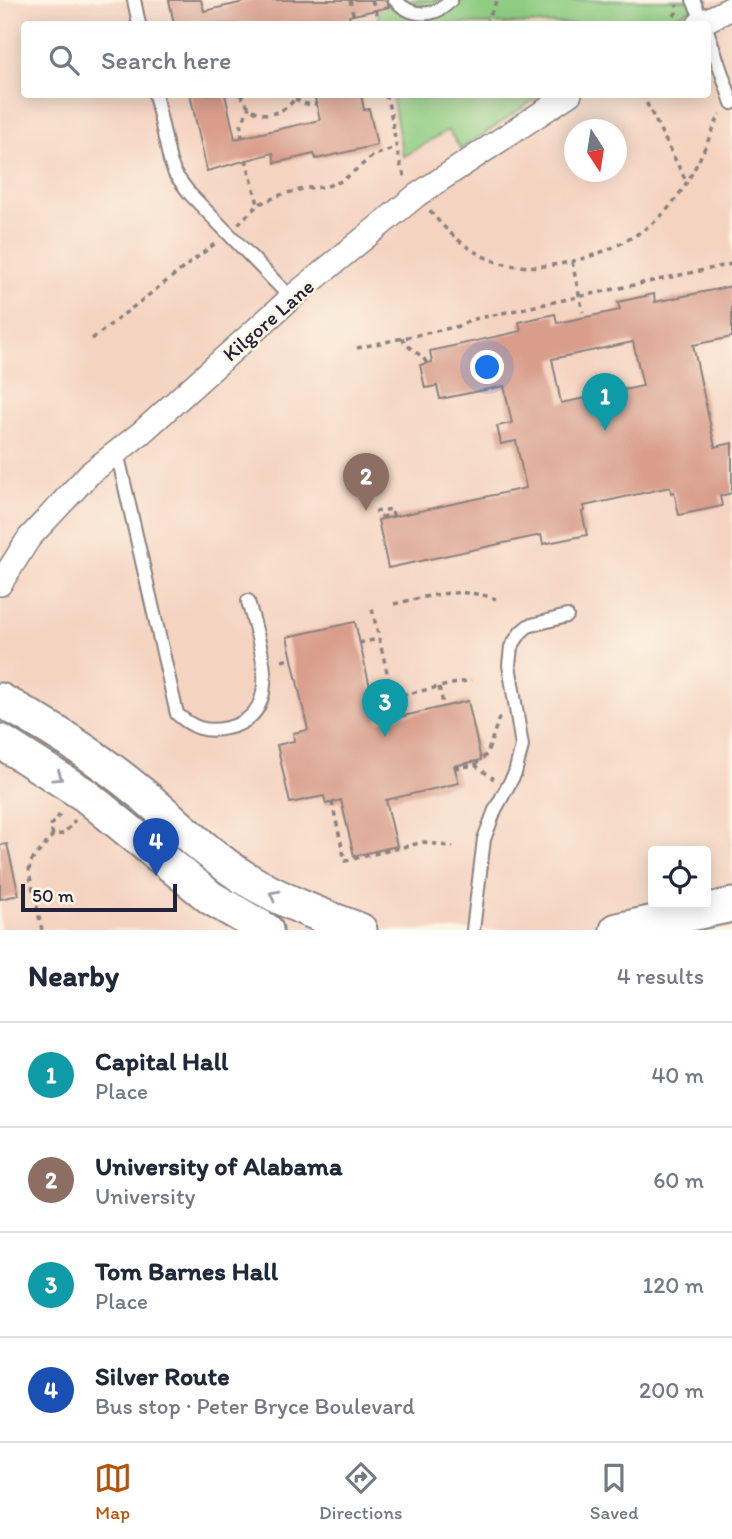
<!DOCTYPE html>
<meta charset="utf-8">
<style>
body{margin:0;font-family:Itim,sans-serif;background:#f2f2f3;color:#1f2937}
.controls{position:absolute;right:21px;bottom:21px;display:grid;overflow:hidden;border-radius:7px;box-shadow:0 4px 18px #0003}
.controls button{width:63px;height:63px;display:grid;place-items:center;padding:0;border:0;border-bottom:2px solid #e0e1e3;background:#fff;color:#1f2937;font:35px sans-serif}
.compass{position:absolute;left:564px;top:119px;width:63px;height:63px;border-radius:50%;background:#fff;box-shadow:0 4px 18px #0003;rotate:168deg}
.scale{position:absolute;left:21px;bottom:18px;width:156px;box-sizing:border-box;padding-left:7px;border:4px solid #22223b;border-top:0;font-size:19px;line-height:24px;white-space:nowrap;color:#22223b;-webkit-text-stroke:5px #fcf5e5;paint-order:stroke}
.you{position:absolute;left:488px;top:368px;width:24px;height:24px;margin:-18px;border:5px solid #fff;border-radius:50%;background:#1a73e8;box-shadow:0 0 0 10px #1a73e833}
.badge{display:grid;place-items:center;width:46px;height:46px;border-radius:50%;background:#b45309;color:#fff;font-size:23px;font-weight:700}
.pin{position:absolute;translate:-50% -58px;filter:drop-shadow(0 2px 4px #0008)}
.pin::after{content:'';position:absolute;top:37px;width:24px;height:21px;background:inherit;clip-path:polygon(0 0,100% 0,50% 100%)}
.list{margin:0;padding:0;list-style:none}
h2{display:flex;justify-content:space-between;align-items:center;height:91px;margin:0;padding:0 28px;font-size:30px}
h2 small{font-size:23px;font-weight:400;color:#747a83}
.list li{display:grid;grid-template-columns:46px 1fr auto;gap:21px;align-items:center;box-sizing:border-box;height:105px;padding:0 28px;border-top:2px solid #e0e1e3}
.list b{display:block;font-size:26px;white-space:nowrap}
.list p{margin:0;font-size:23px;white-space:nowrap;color:#747a83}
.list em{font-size:23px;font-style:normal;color:#747a83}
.icon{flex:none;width:38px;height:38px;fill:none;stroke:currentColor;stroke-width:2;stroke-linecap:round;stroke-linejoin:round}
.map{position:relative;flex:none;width:732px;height:930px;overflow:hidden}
.search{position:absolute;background:#fff;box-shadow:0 4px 18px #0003;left:21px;right:21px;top:21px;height:77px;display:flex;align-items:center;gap:18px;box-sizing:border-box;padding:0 24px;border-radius:7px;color:#747a83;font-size:26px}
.sheet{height:511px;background:#fff}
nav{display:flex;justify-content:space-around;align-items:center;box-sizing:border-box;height:98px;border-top:2px solid #e0e1e3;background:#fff;font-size:19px;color:#747a83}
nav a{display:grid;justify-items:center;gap:4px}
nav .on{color:#b45309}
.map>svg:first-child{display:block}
</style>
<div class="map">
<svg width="732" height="930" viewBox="0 0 732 930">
<rect width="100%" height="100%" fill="#fcf5e5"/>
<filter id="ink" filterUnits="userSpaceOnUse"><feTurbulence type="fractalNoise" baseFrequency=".0143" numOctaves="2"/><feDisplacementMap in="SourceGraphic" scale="14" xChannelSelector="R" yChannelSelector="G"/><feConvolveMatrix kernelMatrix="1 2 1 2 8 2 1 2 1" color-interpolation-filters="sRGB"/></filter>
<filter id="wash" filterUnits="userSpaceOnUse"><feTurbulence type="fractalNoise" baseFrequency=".00686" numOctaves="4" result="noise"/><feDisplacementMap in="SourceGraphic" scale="28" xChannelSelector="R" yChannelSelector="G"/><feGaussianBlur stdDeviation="1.57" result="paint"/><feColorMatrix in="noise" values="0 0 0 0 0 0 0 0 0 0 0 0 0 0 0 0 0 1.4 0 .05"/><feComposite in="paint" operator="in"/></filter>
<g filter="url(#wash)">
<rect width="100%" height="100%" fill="#f3e1c3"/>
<path fill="#f5d3c1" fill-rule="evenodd" d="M0 0H732V930H0ZM24 24H708V94H24ZM574 130H616V172H574ZM653 851H706V904H653Z"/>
<g fill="#8fcd83" stroke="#58785f" stroke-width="2">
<polygon points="375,0 709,0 662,24 380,24"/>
<polygon points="392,95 392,94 541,95 461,149 448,130 403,157"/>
</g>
<g id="blocks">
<g fill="#d99d8b" fill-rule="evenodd">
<polygon points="169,0 201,0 204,11 253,0 386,0 389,7 349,16 351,24 174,24"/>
<polygon points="190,94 225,94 235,139 320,120 314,94 361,94 364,110 369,109 377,145 316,159 314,154 275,163 273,153 207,171"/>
<path d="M732 286V337L693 345 715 447 732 443V493L720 496 722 506 679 515 674 492 671 493 670 487 584 506 585 511 582 512 587 535 543 544 541 535 388 568 378 520 526 488 516 441 501 444 497 426 512 423 504 386 440 399 437 386 425 388 420 365 432 362 430 351 521 331 519 322 555 314 557 323 620 310 618 302 654 294 655 302ZM633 342 643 386 561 403 552 359Z"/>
<polygon points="355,622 378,722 468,701 481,760 454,766 459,783 386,800 397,846 354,856 341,800 326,804 324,796 290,803 277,745 294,741 293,733 308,730 287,637"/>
<polygon points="7,844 19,895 0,899 0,845"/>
</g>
</g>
</g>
<g filter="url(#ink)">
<use href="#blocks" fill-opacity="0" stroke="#8a827f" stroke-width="2"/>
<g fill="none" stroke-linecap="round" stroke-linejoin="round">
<g stroke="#8a827f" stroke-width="16">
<g id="lane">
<polyline points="134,0 139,24"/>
<path d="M395 0C412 18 435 18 451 0"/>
<polyline points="693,0 704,24"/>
<polyline points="708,33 732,103"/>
<polyline points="155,94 170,161 175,174 190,194 291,298"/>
<path d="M117 452 177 714C193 728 206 733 227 728 288 714 258 641 248 601"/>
<polyline points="473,930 484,839 495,810 515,773 522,746 509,665 511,647 521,632 528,626 567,616"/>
</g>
</g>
<g stroke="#8a827f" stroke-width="26">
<g id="street">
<polyline points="699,24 732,8"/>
<polyline points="0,584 29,538 89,474 141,433 291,298 417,195 570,94"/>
</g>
</g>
<g stroke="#8a827f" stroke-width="37">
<g id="secondary">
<path d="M0 700C50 727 99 758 143 795 176 822 207 854 243 877 280 900 319 915 360 930"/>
<polyline points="0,741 85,795 211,898 266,930"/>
<polyline points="617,930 732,905"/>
</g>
</g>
<g stroke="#8a827f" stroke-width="3.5" stroke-dasharray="5 5" stroke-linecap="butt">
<polyline points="350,0 354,18 359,24"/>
<polyline points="372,0 377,14 377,24"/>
<polyline points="486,24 497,0"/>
<polyline points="668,24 676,13 677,5"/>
<path d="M241 94C252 123 285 118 298 94"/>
<path d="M385 94C396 122 393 150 405 177"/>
<polyline points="642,94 686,181"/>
<polyline points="295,99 306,104 316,104"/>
<polyline points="242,138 241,126 249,107"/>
<polyline points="246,159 258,204"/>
<path d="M430 211C448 233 470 253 497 262 550 278 628 250 665 212 690 185 705 147 720 114"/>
<polyline points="238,224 259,204 283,194 307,188 324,187 342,181 374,155 396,148"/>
<polyline points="572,262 583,312"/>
<path d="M402 338C408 351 422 352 427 364"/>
<polyline points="92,339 217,242"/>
<polyline points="357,348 459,326 470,320 732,264"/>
<polyline points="375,512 392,509 393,515 382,517 383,519"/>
<path d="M394 604C429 596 461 586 496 599"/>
<polyline points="372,609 393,697 471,680"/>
<polyline points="359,643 379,639"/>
<polyline points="282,661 292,658"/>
<polyline points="439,687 444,707"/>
<polyline points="475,765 487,754 500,715"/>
<polyline points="455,768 475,765 494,779"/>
<polyline points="332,802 345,861 424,842 453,847"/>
<polyline points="53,835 50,826 63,811"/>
<polyline points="42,930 29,872 30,863 53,835 64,834 75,820"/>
</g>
<use href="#lane" stroke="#fff" stroke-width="12"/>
<use href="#street" stroke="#fff" stroke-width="23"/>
<use href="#secondary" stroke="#fff" stroke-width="33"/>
</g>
<defs><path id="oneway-chevron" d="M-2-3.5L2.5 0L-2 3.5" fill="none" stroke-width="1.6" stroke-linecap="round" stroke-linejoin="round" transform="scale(1.75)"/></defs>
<g stroke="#9c9ca7">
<use href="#oneway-chevron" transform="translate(58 777) rotate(34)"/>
<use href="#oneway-chevron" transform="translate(274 895) rotate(-152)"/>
</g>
</g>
<g text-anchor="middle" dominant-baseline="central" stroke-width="5" stroke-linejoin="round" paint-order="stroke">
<g font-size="21" fill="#22223b" stroke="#fcf5e5">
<text transform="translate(268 320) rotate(-41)">Kilgore Lane</text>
</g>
</g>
</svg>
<div class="controls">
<button><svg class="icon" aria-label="locate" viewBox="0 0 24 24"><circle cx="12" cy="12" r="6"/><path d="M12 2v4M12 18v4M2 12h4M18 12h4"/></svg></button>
</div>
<svg class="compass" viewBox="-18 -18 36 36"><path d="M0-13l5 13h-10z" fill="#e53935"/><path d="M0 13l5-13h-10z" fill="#747a83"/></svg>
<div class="scale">50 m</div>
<div class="you"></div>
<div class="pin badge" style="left:605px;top:431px;background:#0f9aa8">1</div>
<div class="pin badge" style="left:366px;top:511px;background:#8d6e63">2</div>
<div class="pin badge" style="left:385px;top:737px;background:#0f9aa8">3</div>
<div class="pin badge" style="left:156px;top:876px;background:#1a4fb4">4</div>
<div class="search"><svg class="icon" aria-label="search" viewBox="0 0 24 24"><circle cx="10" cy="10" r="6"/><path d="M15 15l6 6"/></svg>Search here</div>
</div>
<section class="sheet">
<h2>Nearby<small>4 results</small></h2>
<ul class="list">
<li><span class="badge" style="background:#0f9aa8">1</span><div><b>Capital Hall</b><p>Place</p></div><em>40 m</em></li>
<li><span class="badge" style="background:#8d6e63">2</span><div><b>University of Alabama</b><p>University</p></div><em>60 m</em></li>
<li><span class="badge" style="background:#0f9aa8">3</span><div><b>Tom Barnes Hall</b><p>Place</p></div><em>120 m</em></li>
<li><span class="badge" style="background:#1a4fb4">4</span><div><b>Silver Route</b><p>Bus stop · Peter Bryce Boulevard</p></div><em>200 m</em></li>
</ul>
</section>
<nav>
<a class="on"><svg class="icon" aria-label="map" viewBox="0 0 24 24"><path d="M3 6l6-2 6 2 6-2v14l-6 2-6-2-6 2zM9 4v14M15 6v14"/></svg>Map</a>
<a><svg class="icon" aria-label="directions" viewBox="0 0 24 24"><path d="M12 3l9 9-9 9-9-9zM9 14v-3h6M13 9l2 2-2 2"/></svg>Directions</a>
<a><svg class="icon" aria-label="saved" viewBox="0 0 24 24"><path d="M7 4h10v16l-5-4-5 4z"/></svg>Saved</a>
</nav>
